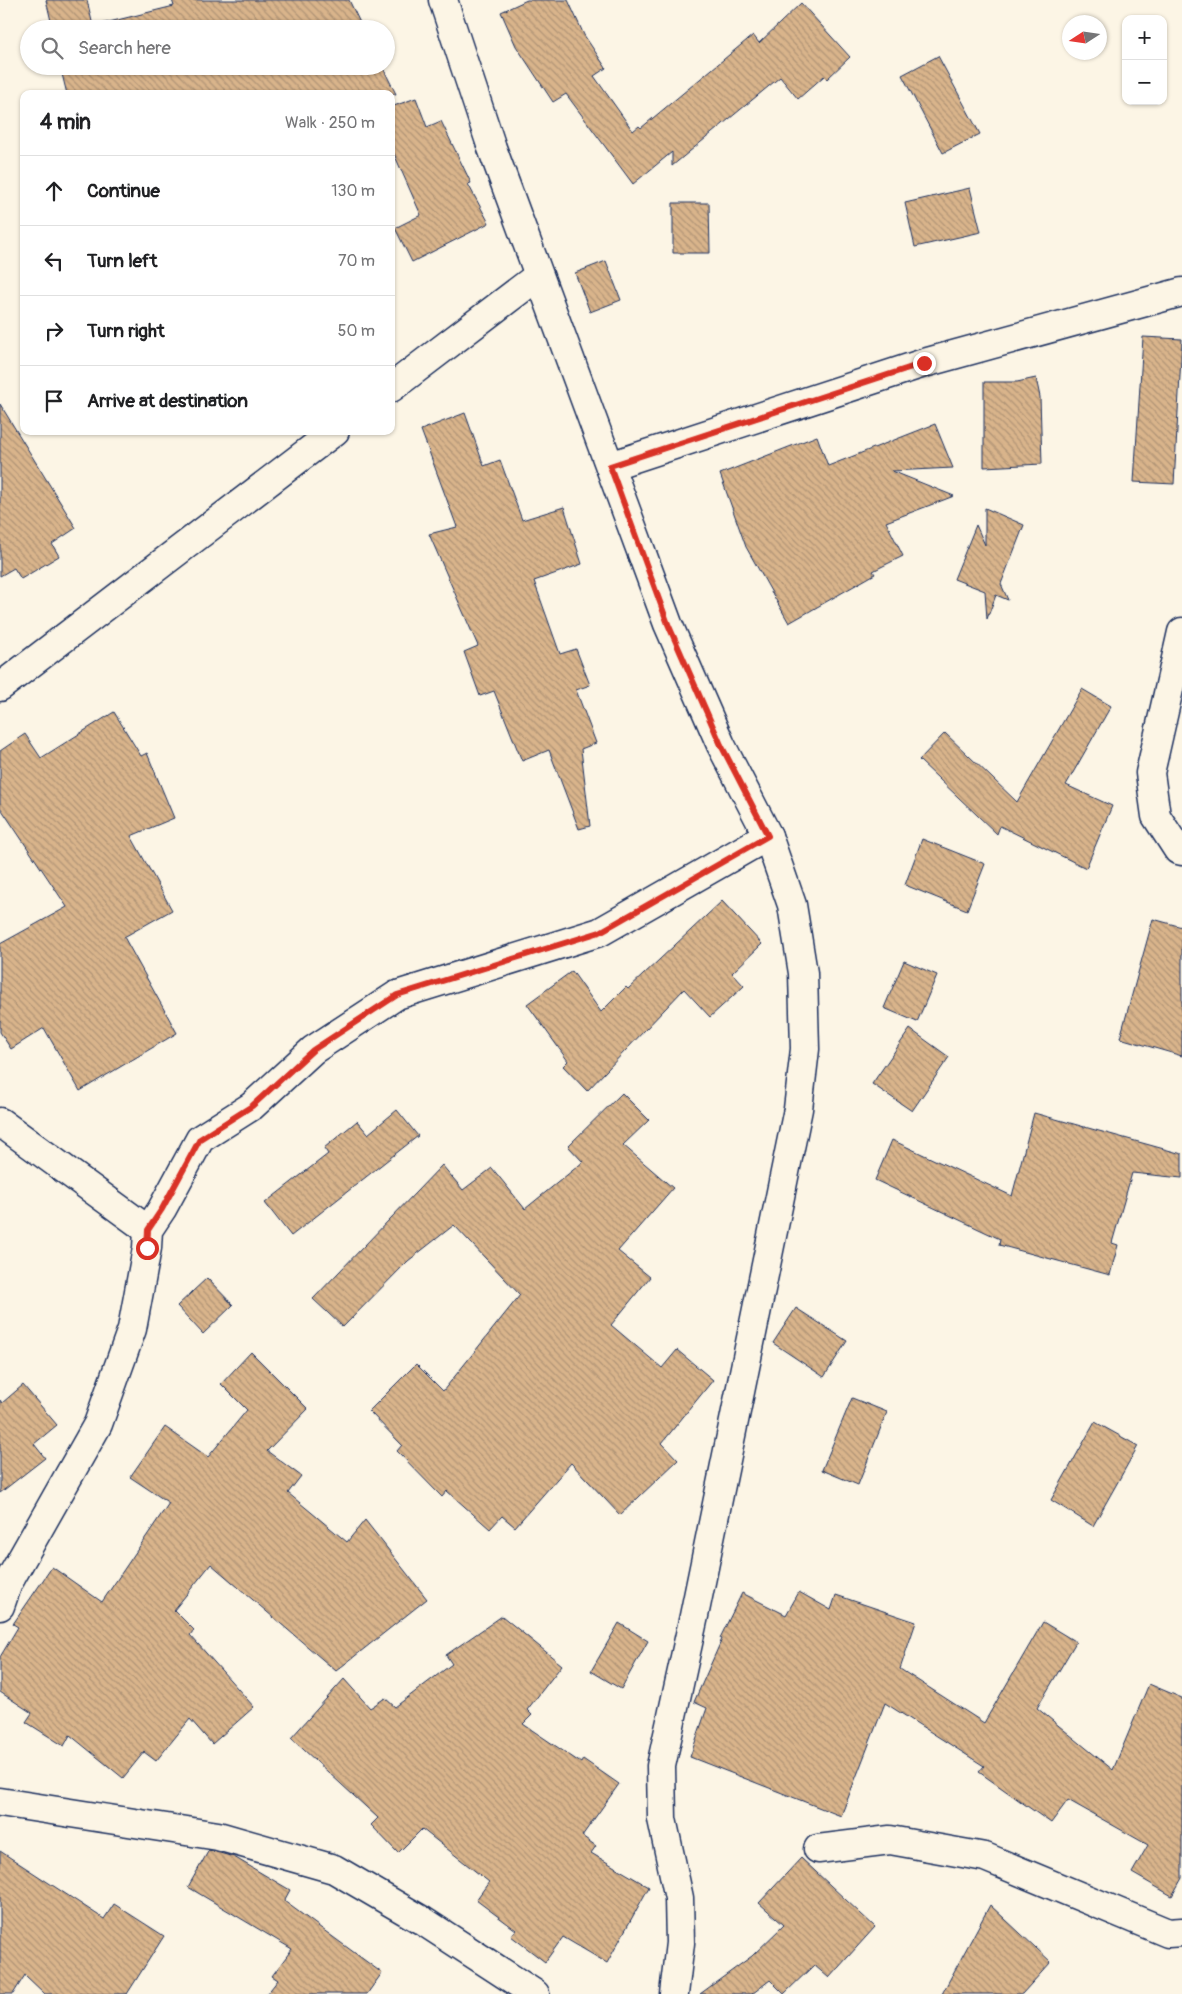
<!DOCTYPE html>
<meta charset="utf-8">
<style>
body{margin:0;font-family:Pangolin,sans-serif;background:#f2f2f2;color:#202124}
.controls{position:absolute;right:15px;top:15px;display:grid;overflow:hidden;border-radius:10px;box-shadow:0 1px 4px #0004}
.controls button{width:45px;height:45px;display:grid;place-items:center;padding:0;border:0;border-bottom:1px solid #e0e0e0;background:#fff;color:#202124;font:25px sans-serif}
.compass{position:absolute;left:1062px;top:15px;width:45px;height:45px;border-radius:50%;background:#fff;box-shadow:0 1px 4px #0004;rotate:258deg}
.stop{position:absolute;width:15px;height:15px;margin:-11px;border:4px solid #d93025;border-radius:50%;background:#fff}
.stop.end{background:#d93025;border-color:#fff;box-shadow:0 1px 5px #0008}
.list{margin:0;padding:0;list-style:none}
h2{display:flex;justify-content:space-between;align-items:center;height:65px;margin:0;padding:0 20px;font-size:21px}
h2 small{font-size:16px;font-weight:400;color:#757577}
.list li{display:grid;grid-template-columns:32px 1fr auto;gap:15px;align-items:center;box-sizing:border-box;height:70px;padding:0 20px;border-top:1px solid #e0e0e0}
.list b{display:block;font-size:19px;white-space:nowrap}
.list em{font-size:16px;font-style:normal;color:#757577}
.icon{flex:none;width:28px;height:28px;fill:none;stroke:currentColor;stroke-width:2;stroke-linecap:round;stroke-linejoin:round}
.map{position:relative;flex:none;width:1182px;height:1994px;overflow:hidden}
.search{position:absolute;background:#fff;box-shadow:0 1px 4px #0004;left:20px;top:20px;width:375px;height:55px;display:flex;align-items:center;gap:12px;box-sizing:border-box;padding:0 18px;border-radius:28px;color:#757577;font-size:19px}
.panel{position:absolute;background:#fff;box-shadow:0 1px 4px #0004;left:20px;top:90px;width:375px;height:345px;border-radius:10px}
.map>svg:first-child{display:block}
</style>
<div class="map">
<svg width="1182" height="1994" viewBox="0 0 1182 1994">
<defs>
<pattern id="building-back-hatch" width="6" height="6" patternUnits="userSpaceOnUse" patternTransform="scale(1.25)"><rect width="6" height="6" fill="#d9b48b"/><path d="M-1 5l2 2M0 0l6 6M5-1l2 2" fill="none" stroke="#af9375"/></pattern>
</defs>
<rect width="100%" height="100%" fill="#fcf5e5"/>
<filter id="ink" filterUnits="userSpaceOnUse"><feTurbulence type="fractalNoise" baseFrequency=".02" numOctaves="2"/><feDisplacementMap in="SourceGraphic" scale="10" xChannelSelector="R" yChannelSelector="G"/><feConvolveMatrix kernelMatrix="1 2 1 2 8 2 1 2 1" color-interpolation-filters="sRGB"/></filter>
<g filter="url(#ink)">
<g fill="url(#building-back-hatch)" stroke="#1b2f5e">
<polygon points="46,0 87,0 93,26 174,6 172,0 349,0 363,29 50,29 48,22 51,21"/>
<polygon points="527,0 568,0 584,35 606,68 594,76 633,131 639,126 641,128 753,35 759,43 801,3 850,57 827,79 824,76 798,99 780,77 672,166 672,152 633,184 566,94 553,102 516,46 501,12"/>
<polygon points="938,56 980,134 943,153 902,75"/>
<polygon points="60,66 382,66 396,94 67,94"/>
<polygon points="416,98 427,127 441,121 471,183 468,184 489,223 412,262 395,228 421,215 391,147 391,107"/>
<polygon points="970,188 981,232 915,247 905,203"/>
<polygon points="673,203 709,203 710,253 673,253"/>
<polygon points="606,261 621,300 590,312 575,273"/>
<polygon points="1143,337 1182,339 1174,484 1134,482"/>
<polygon points="1036,378 1040,397 1042,464 984,467 984,382 1017,382"/>
<polygon points="0,404 76,528 52,544 59,556 21,579 14,568 0,576"/>
<polygon points="465,413 484,466 500,460 522,520 564,507 582,564 534,581 560,654 576,649 590,685 576,690 596,743 581,749 590,826 579,829 549,750 522,761 494,691 480,696 464,652 478,646 429,534 457,527 421,430"/>
<polygon points="935,424 953,468 892,471 954,496 886,522 903,556 873,571 875,574 789,623 746,547 720,474 817,436 828,466"/>
<polygon points="985,508 1024,525 1001,584 1008,600 996,595 987,619 985,591 954,579 976,525 985,545"/>
<polygon points="1082,689 1111,706 1066,785 1112,806 1086,868 1000,826 997,834 919,760 945,733 1017,802"/>
<polygon points="114,712 141,756 147,753 174,818 131,836 172,910 124,937 177,1033 80,1091 44,1028 11,1049 0,1032 0,944 67,907 0,807 0,751 25,734 41,758"/>
<polygon points="922,839 985,864 967,910 905,885"/>
<polygon points="722,901 762,944 732,973 744,986 710,1017 684,989 587,1091 563,1066 568,1061 527,1004 572,971 601,1012 626,987 628,989"/>
<polygon points="1153,919 1182,927 1182,1056 1120,1038"/>
<polygon points="904,961 937,975 917,1022 884,1008"/>
<polygon points="910,1029 949,1057 912,1111 872,1084"/>
<polygon points="622,1093 649,1120 623,1145 673,1188 618,1251 650,1277 611,1325 662,1368 677,1350 713,1380 662,1443 678,1460 620,1515 571,1463 515,1527 502,1516 490,1529 447,1491 442,1497 397,1451 402,1445 369,1411 416,1364 443,1391 520,1295 454,1225 408,1261 343,1327 313,1299 442,1165 463,1190 492,1168 525,1209 583,1162 568,1146"/>
<polygon points="397,1110 418,1136 291,1236 265,1203 328,1154 324,1148 357,1121 368,1134"/>
<polygon points="1034,1113 1182,1154 1182,1178 1132,1173 1112,1243 1118,1245 1110,1275 999,1245 1000,1239 875,1180 892,1140 1012,1196"/>
<polygon points="207,1278 233,1305 203,1334 177,1306"/>
<polygon points="796,1308 847,1341 824,1377 773,1343"/>
<polygon points="251,1352 308,1409 267,1451 301,1476 288,1493 347,1542 365,1520 427,1599 336,1671 211,1564 174,1610 194,1630 190,1635 254,1707 212,1744 190,1719 156,1761 144,1752 123,1778 70,1735 64,1746 26,1722 32,1713 0,1692 0,1657 18,1627 13,1624 52,1567 102,1602 169,1503 130,1477 165,1427 208,1457 247,1410 221,1384"/>
<polygon points="23,1385 57,1425 34,1444 45,1458 0,1493 0,1400 2,1403"/>
<polygon points="852,1398 887,1412 858,1485 822,1470"/>
<polygon points="1095,1422 1138,1446 1093,1526 1051,1500"/>
<polygon points="799,1592 831,1610 836,1595 916,1622 900,1669 984,1723 1043,1622 1076,1642 1037,1708 1113,1770 1149,1684 1182,1698 1182,1878 1172,1896 1132,1873 1148,1845 1068,1800 1051,1823 979,1772 984,1766 885,1703 841,1816 690,1757 707,1708 694,1702 722,1639 720,1638 742,1593 786,1615"/>
<polygon points="502,1616 562,1665 527,1710 532,1715 523,1724 581,1763 583,1759 619,1784 582,1836 596,1846 591,1853 649,1887 607,1963 563,1937 545,1962 511,1936 516,1930 476,1900 489,1882 422,1829 398,1853 371,1825 378,1818 291,1738 344,1679 370,1708 385,1698 395,1707 452,1664 446,1655"/>
<polygon points="619,1623 648,1641 621,1689 591,1671"/>
<polygon points="209,1850 234,1857 290,1890 284,1901 382,1973 367,1994 267,1994 278,1980 272,1976 292,1949 188,1887"/>
<polygon points="0,1851 104,1919 114,1904 164,1936 127,1994 45,1994 25,1975 13,1994 0,1994"/>
<polygon points="801,1858 875,1927 829,1978 814,1965 784,1994 770,1980 752,1994 700,1994 752,1956 784,1925 759,1903"/>
<polygon points="990,1905 1051,1962 1022,1994 942,1994"/>
</g>
<g fill="none" stroke-linecap="round" stroke-linejoin="round">
<g stroke="#1b2f5e" stroke-width="31">
<g id="street">
<polyline points="443,0 492,148 668,624 721,745 768,836 792,905 803,973 805,1049 798,1109 694,1616 661,1766 662,1819 679,1898 680,1943 674,1994"/>
<polyline points="391,388 538,276"/>
<polyline points="610,466 924,363 1182,292"/>
<polyline points="1182,632 1150,773 1156,816 1178,850 1182,851"/>
<polyline points="0,687 335,431"/>
<polyline points="0,1122 148,1230"/>
<polyline points="0,1606 8,1583 98,1424 132,1329 147,1248 148,1230 162,1209 200,1139 252,1106 313,1050 397,995 600,932 768,836"/>
<polyline points="0,1802 218,1836 334,1869 423,1921 535,1994"/>
<polyline points="818,1849 890,1840 985,1857 1168,1933 1182,1932"/>
</g>
</g>
<use href="#street" stroke="#fcf5e5" stroke-width="28"/>
</g>
</g>
<g fill="none" stroke-linecap="round" stroke-linejoin="round" filter="url(#ink)">
<polyline stroke="#d93025" stroke-width="6" points="147,1248 148,1230 162,1209 200,1139 252,1106 313,1050 397,995 600,932 768,836 721,745 668,624 610,466 924,363"/>
</g>
</svg>
<div class="controls">
<button>+</button>
<button>−</button>
</div>
<svg class="compass" viewBox="-18 -18 36 36"><path d="M0-13l5 13h-10z" fill="#e53935"/><path d="M0 13l5-13h-10z" fill="#757577"/></svg>
<div class="stop" style="left:147px;top:1248px"></div>
<div class="stop end" style="left:924px;top:363px"></div>
<div class="search"><svg class="icon" aria-label="search" viewBox="0 0 24 24"><circle cx="10" cy="10" r="6"/><path d="M15 15l6 6"/></svg>Search here</div>
<section class="panel">
<h2>4 min<small>Walk · 250 m</small></h2>
<ul class="list">
<li><svg class="icon" aria-label="ahead" viewBox="0 0 24 24"><path d="M12 20V5M6 11l6-6 6 6"/></svg><div><b>Continue</b></div><em>130 m</em></li>
<li><svg class="icon" aria-label="left" viewBox="0 0 24 24"><path d="M17 20v-9H6M10 6l-5 5 5 5"/></svg><div><b>Turn left</b></div><em>70 m</em></li>
<li><svg class="icon" aria-label="right" viewBox="0 0 24 24"><path d="M7 20v-9h11M14 6l5 5-5 5"/></svg><div><b>Turn right</b></div><em>50 m</em></li>
<li><svg class="icon" aria-label="arrive" viewBox="0 0 24 24"><path d="M6 21V4h12l-3 4 3 4H6"/></svg><div><b>Arrive at destination</b></div></li>
</ul>
</section>
</div>
